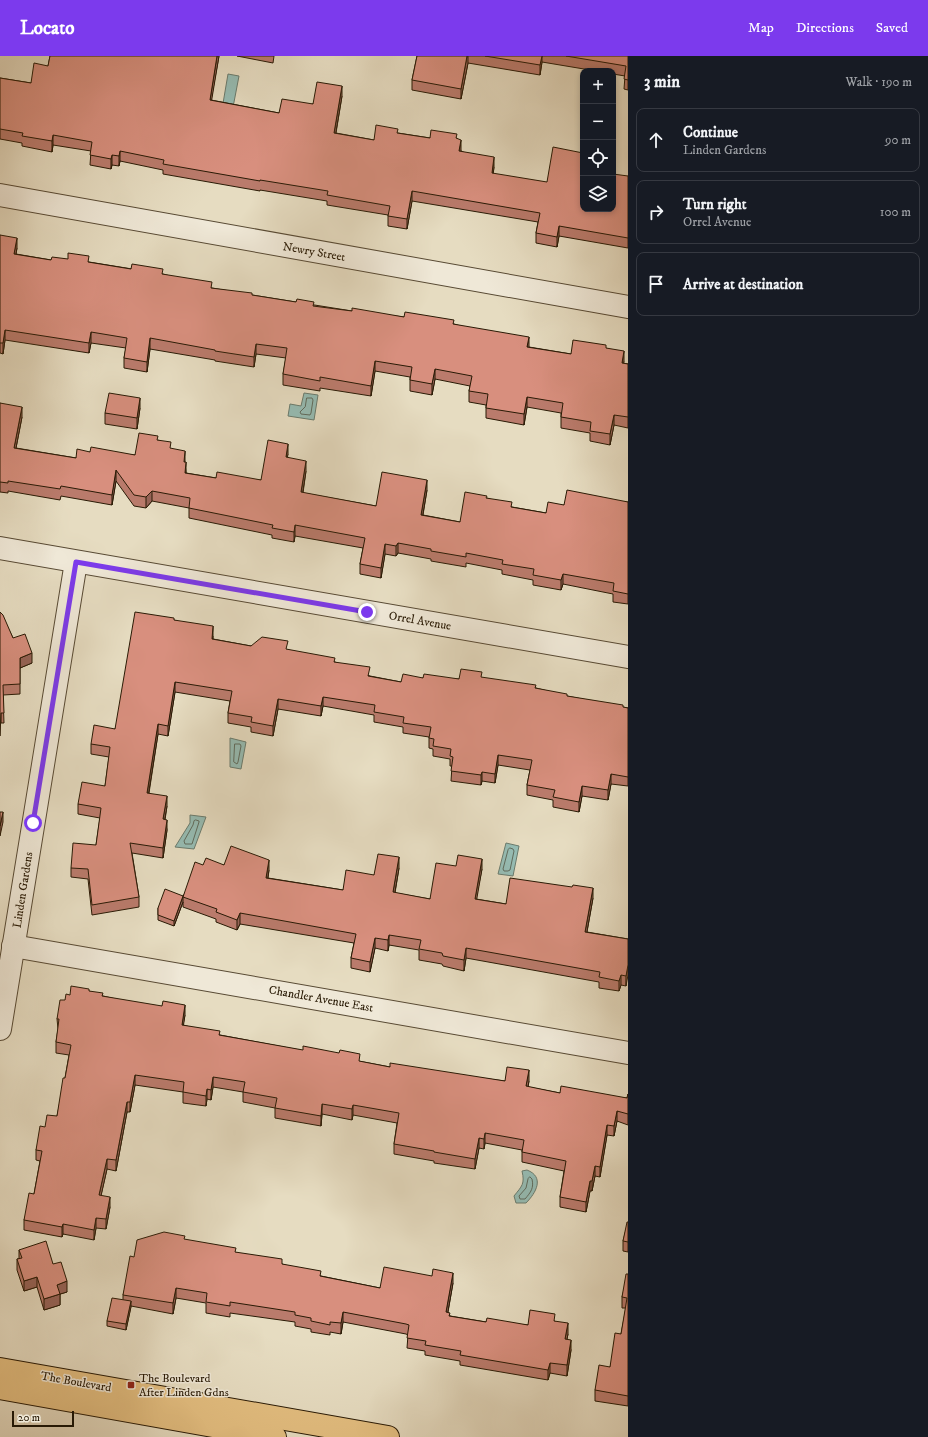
<!DOCTYPE html>
<meta charset="utf-8">
<style>
body{margin:0;font-family:"IM FELL DW Pica",serif;background:#242831;color:#f1f3f6}
.controls{position:absolute;right:12px;top:12px;display:grid;overflow:hidden;border-radius:8px;box-shadow:0 2px 6px #0003}
.controls button{width:36px;height:36px;display:grid;place-items:center;padding:0;border:0;border-bottom:1px solid #363941;background:#171b24;color:#f1f3f6;font:20px sans-serif}
.scale{position:absolute;left:12px;bottom:10px;width:62px;box-sizing:border-box;padding-left:4px;border:2px solid #291a05;border-top:0;font-size:11px;line-height:14px;white-space:nowrap;color:#291a05;-webkit-text-stroke:3px #efe8d7;paint-order:stroke}
.stop{position:absolute;width:12px;height:12px;margin:-9px;border:3px solid #7c3aed;border-radius:50%;background:#fff}
.stop.end{background:#7c3aed;border-color:#fff;box-shadow:0 1px 4px #0008}
.list{margin:0;padding:0;list-style:none}
h2{display:flex;justify-content:space-between;align-items:center;height:52px;margin:0;padding:0 16px;font-size:17px}
h2 small{font-size:13px;font-weight:400;color:#9ea1a6}
.list li{display:grid;grid-template-columns:26px 1fr auto;gap:12px;align-items:center;box-sizing:border-box;height:64px;margin:0 8px 8px;padding:0 8px;border:1px solid #363941;border-radius:8px}
.list b{display:block;font-size:15px;white-space:nowrap}
.list p{margin:0;font-size:13px;white-space:nowrap;color:#9ea1a6}
.list em{font-size:13px;font-style:normal;color:#9ea1a6}
.icon{flex:none;width:22px;height:22px;fill:none;stroke:currentColor;stroke-width:2;stroke-linecap:round;stroke-linejoin:round}
.map{position:relative;flex:none;width:628px;height:1381px;overflow:hidden}
header{display:flex;align-items:center;gap:24px;box-sizing:border-box;height:56px;padding:0 20px;background:#7c3aed;color:#fff}
header strong{font-size:19px}
nav{display:flex;gap:22px;margin-inline-start:auto;font-size:14px}
main{display:flex}
aside{flex:1;background:#171b24}
.map>svg:first-child{display:block}
</style>
<header>
<strong>Locato</strong>
<nav><a>Map</a><a>Directions</a><a>Saved</a></nav>
</header>
<main>
<div class="map">
<svg width="628" height="1381" viewBox="0 0 628 1381">
<rect width="100%" height="100%" fill="#e6dcc1"/>
<filter id="stains"><feTurbulence type="fractalNoise" baseFrequency=".005" numOctaves="4"/><feColorMatrix values="0 0 0 0 .2 0 0 0 0 .09 0 0 0 0 .02 0 0 0 .5 -.17"/></filter>
<radialGradient id="worn" r=".72"><stop offset=".6" stop-color="#630" stop-opacity="0"/><stop offset="1" stop-color="#630" stop-opacity=".3"/></radialGradient>
<g fill="#96bcb3" stroke="#6a7b6d">
<polygon points="228,18 239,20 230,67 220,65"/>
<polygon points="304,337 318,339 314,364 288,360 290,348 301,350"/>
<polygon points="230,682 246,686 241,713 230,711"/>
<polygon points="190,759 206,761 194,793 175,791 190,767"/>
<polygon points="506,787 519,790 513,820 498,818"/>
<path d="M527 1114C545 1121 536 1137 526 1147H516L514 1140C522 1130 525 1128 522 1115Z"/>
</g>
<g fill="none" stroke-linecap="round" stroke-linejoin="round">
<g stroke="#606b5c" stroke-width="1">
<polygon points="307,342 312,342 313,344 311,357 310,359 301,358 300,356 305,351"/>
<polygon points="235,688 240,688 241,690 238,706 237,708 234,706"/>
<polygon points="196,764 199,765 199,766 192,788 185,788 184,785 193,769 194,765"/>
<polygon points="510,792 513,793 514,795 510,814 508,815 504,815 503,813 508,794"/>
<path d="M530 1121 532 1123C534 1132 531 1136 525 1143H520L519 1140 526 1132 528 1123Z"/>
</g>
<g stroke="#584a34" stroke-width="24">
<g id="minor">
<polyline points="0,139 628,251"/>
<polyline points="0,492 628,601"/>
<polyline points="13,890 628,997"/>
<polyline points="0,973 76,506"/>
</g>
</g>
<g stroke="#291a05" stroke-width="24">
<g id="major">
<polyline points="0,1313 388,1381"/>
<polyline points="0,1332 275,1381"/>
</g>
</g>
<use href="#minor" stroke="#efe8d7" stroke-width="22"/>
<use href="#major" stroke="#e3be80" stroke-width="22"/>
</g>
<g fill="#ba7b6c" stroke="#291a05">
<polygon points="50,0 219,0 211,44 279,57 342,40 336,77 374,84 398,77 430,82 457,82 461,95 494,111 493,118 583,153 628,120 628,192 559,180 557,191 536,187 536,177 538,166 412,145 407,173 388,170 388,159 327,149 327,145 260,134 260,135 163,118 163,114 120,105 119,110 112,109 111,113 90,109 91,95 53,89 52,96 22,90 22,87 0,83 0,22 31,27 48,10"/>
<polygon points="237,0 274,0 273,7"/>
<polygon points="417,0 628,0 628,34 624,33 625,20 613,18 613,15 596,15 542,6 540,19 468,7 461,43 412,34 412,24"/>
<polygon points="0,179 17,192 16,198 51,204 89,206 163,218 212,232 252,239 352,255 404,261 454,268 529,291 571,298 606,292 624,305 623,307 628,308 628,372 614,369 610,389 590,385 590,377 561,372 561,357 527,351 524,369 486,362 486,349 469,346 469,335 470,330 435,323 432,339 410,335 410,321 375,315 371,340 320,332 320,335 283,329 283,318 286,302 256,298 254,311 215,305 215,304 150,293 147,316 124,312 124,302 126,292 91,287 89,297 5,284 3,298 0,297"/>
<polygon points="0,347 22,361 16,392 76,402 90,396 135,399 158,384 171,393 185,406 186,417 216,422 261,424 288,398 287,401 306,415 303,437 376,450 427,434 423,459 460,466 487,442 512,451 546,457 564,449 628,446 628,548 613,546 613,538 563,528 561,534 533,529 533,524 502,518 502,514 466,507 466,511 431,505 431,503 398,497 396,500 385,498 381,522 360,518 360,508 363,492 295,480 294,486 272,482 272,479 189,462 189,452 152,445 146,452 134,450 116,425 112,449 61,440 60,444 8,435 8,437 0,436"/>
<polygon points="140,352 137,373 105,368 105,357"/>
<polygon points="0,556 13,582 32,607 20,612 20,638 3,639 4,667 1,667"/>
<polygon points="174,564 213,580 213,583 251,590 288,594 335,606 370,620 401,626 423,622 459,623 482,622 536,632 567,640 628,652 628,730 611,728 608,744 582,740 579,756 553,751 553,744 527,739 527,729 530,714 498,709 495,727 482,725 481,729 451,725 452,710 450,710 450,703 433,700 433,693 429,692 429,681 403,677 403,671 374,666 374,659 323,650 321,660 278,653 273,680 251,676 251,671 228,667 228,657 230,645 175,636 168,680 158,678 149,737 167,750 165,764 167,774 163,802 132,797 139,841 139,851 92,859 88,823 71,821 71,812 96,789 100,762 78,758 78,748 105,730 109,701 91,698 91,688 115,673"/>
<polygon points="203,809 224,809 269,814 268,822 343,834 374,819 399,812 395,837 430,843 456,810 482,813 476,843 506,848 593,842 587,876 628,883 626,930 621,929 619,935 599,932 599,926 466,902 464,915 443,910 442,908 419,904 419,894 389,889 388,895 375,892 370,916 351,912 351,902 354,887 240,868 237,874 216,866 216,863 183,851 183,846 174,870 158,864 158,852 183,840"/>
<polygon points="89,935 103,940 185,959 183,969 220,979 390,1011 505,1025 529,1025 528,1031 560,1037 627,1042 628,1038 628,1069 617,1065 614,1080 607,1079 600,1121 595,1120 592,1135 590,1135 586,1156 560,1151 560,1141 564,1115 522,1106 522,1094 485,1087 484,1093 479,1092 475,1113 434,1107 434,1105 394,1098 394,1088 397,1067 353,1059 352,1064 322,1058 321,1070 275,1062 275,1052 243,1046 243,1036 213,1031 211,1044 207,1043 206,1050 183,1047 183,1036 135,1029 130,1056 127,1056 116,1115 107,1113 101,1139 110,1151 106,1173 96,1172 94,1184 63,1178 62,1181 24,1174 24,1164 34,1138 40,1105 36,1104 36,1094 45,1071 57,1060 65,1022 69,999 56,997 56,986 58,973 57,963 65,944 70,939"/>
<polygon points="628,1166 628,1196 623,1195 623,1185"/>
<polygon points="185,1184 282,1208 321,1220 380,1232 453,1227 448,1256 450,1260 486,1266 528,1269 555,1265 568,1278 567,1283 571,1294 567,1320 550,1317 548,1324 460,1309 460,1305 425,1299 425,1295 407,1292 408,1279 406,1278 343,1266 341,1278 330,1276 330,1279 311,1276 311,1273 295,1270 295,1266 230,1257 230,1261 206,1257 206,1247 176,1242 173,1258 131,1250 126,1274 107,1270 107,1265 123,1244 123,1239 134,1201"/>
<polygon points="19,1194 53,1208 67,1236 60,1238 60,1249 44,1254 37,1231 24,1235 17,1214 17,1203 19,1203"/>
<polygon points="628,1218 628,1350 595,1345 595,1334 610,1311 621,1278 626,1252 622,1252 622,1241"/>
</g>
<g fill="#976458" stroke="#291a05">
<polygon points="217,0 219,0 210,54 210,44"/>
<polygon points="467,0 468,0 468,7 461,43 461,33"/>
<polygon points="542,0 542,6 540,19 540,9"/>
<polygon points="342,30 342,40 334,87 334,77"/>
<polygon points="53,79 53,89 52,96 52,85"/>
<polygon points="461,84 461,94 459,105 459,95"/>
<polygon points="120,95 120,105 119,110 119,100"/>
<polygon points="112,99 112,109 111,113 111,103"/>
<polygon points="494,101 494,111 492,128 492,117"/>
<polygon points="412,135 412,145 407,173 407,163"/>
<polygon points="559,170 559,180 557,191 557,181"/>
<polygon points="17,182 17,192 14,208 14,198"/>
<polygon points="5,274 5,284 3,298 3,287"/>
<polygon points="91,276 91,287 89,297 89,287"/>
<polygon points="529,281 529,292 527,291"/>
<polygon points="150,282 150,293 147,316 147,306"/>
<polygon points="256,288 256,298 254,311 254,301"/>
<polygon points="624,295 624,305 622,318 622,307"/>
<polygon points="375,305 375,315 371,340 371,330"/>
<polygon points="435,313 435,323 432,339 432,328"/>
<polygon points="527,341 527,351 524,369 524,358"/>
<polygon points="140,342 140,352 137,373 137,362"/>
<polygon points="22,351 22,361 14,402 14,392"/>
<polygon points="614,359 614,369 610,389 610,378"/>
<polygon points="288,388 288,398 286,411 286,401"/>
<polygon points="185,395 185,405 184,416 184,406"/>
<polygon points="306,405 306,415 301,447 301,436"/>
<polygon points="186,406 186,417 185,417"/>
<polygon points="116,414 116,425 112,449 112,439"/>
<polygon points="427,424 427,434 421,469 421,459"/>
<polygon points="152,435 152,445 146,452 146,441"/>
<polygon points="295,469 295,480 294,486 294,476"/>
<polygon points="398,487 398,497 396,500 396,490"/>
<polygon points="385,488 385,498 381,522 381,512"/>
<polygon points="563,518 563,528 561,534 561,524"/>
<polygon points="213,570 213,580 212,593 212,583"/>
<polygon points="32,597 32,607 20,612 20,602"/>
<polygon points="175,626 175,636 168,680 168,670"/>
<polygon points="323,641 323,650 321,660 321,650"/>
<polygon points="278,643 278,653 273,680 273,670"/>
<polygon points="158,668 158,678 147,747 147,737"/>
<polygon points="498,699 498,709 495,727 495,718"/>
<polygon points="482,716 482,725 481,729 481,719"/>
<polygon points="611,718 611,728 608,744 608,734"/>
<polygon points="582,730 582,740 579,756 579,746"/>
<polygon points="167,740 167,750 163,773 163,763"/>
<polygon points="3,756 3,766 0,780 0,770"/>
<polygon points="167,764 167,774 163,802 163,792"/>
<polygon points="399,801 399,812 393,847 393,836"/>
<polygon points="482,803 482,813 475,853 475,843"/>
<polygon points="269,804 269,814 266,832 266,822"/>
<polygon points="593,832 593,842 585,886 585,876"/>
<polygon points="183,840 183,846 174,870 174,865"/>
<polygon points="240,857 240,868 237,874 237,864"/>
<polygon points="389,879 389,889 388,895 388,884"/>
<polygon points="375,882 375,892 370,916 370,906"/>
<polygon points="466,892 466,902 464,915 464,904"/>
<polygon points="628,909 628,919 626,930 626,920"/>
<polygon points="621,919 621,929 619,935 619,925"/>
<polygon points="185,949 185,959 182,979 182,969"/>
<polygon points="529,1014 529,1025 526,1041 526,1030"/>
<polygon points="135,1019 135,1029 130,1056 130,1046"/>
<polygon points="213,1021 213,1031 211,1044 211,1034"/>
<polygon points="207,1033 207,1043 206,1050 206,1040"/>
<polygon points="127,1046 127,1056 116,1115 116,1104"/>
<polygon points="322,1048 322,1058 321,1070 321,1060"/>
<polygon points="353,1049 353,1059 352,1064 352,1053"/>
<polygon points="617,1055 617,1065 614,1080 614,1070"/>
<polygon points="607,1069 607,1079 600,1121 600,1111"/>
<polygon points="485,1077 485,1087 484,1093 484,1083"/>
<polygon points="479,1082 479,1092 475,1113 475,1103"/>
<polygon points="107,1103 107,1113 99,1149 99,1139"/>
<polygon points="595,1110 595,1120 592,1135 592,1125"/>
<polygon points="590,1125 590,1135 586,1156 586,1146"/>
<polygon points="110,1141 110,1151 106,1173 106,1163"/>
<polygon points="96,1162 96,1172 94,1184 94,1174"/>
<polygon points="63,1168 63,1178 62,1181 62,1171"/>
<polygon points="453,1217 453,1227 446,1266 446,1256"/>
<polygon points="37,1221 37,1231 24,1235 24,1225"/>
<polygon points="67,1225 67,1236 57,1239 57,1229"/>
<polygon points="176,1232 176,1242 173,1258 173,1247"/>
<polygon points="60,1238 60,1249 44,1254 44,1243"/>
<polygon points="131,1245 131,1251 126,1274 126,1268"/>
<polygon points="343,1256 343,1266 341,1278 341,1267"/>
<polygon points="568,1267 568,1278 565,1293 565,1283"/>
<polygon points="571,1284 571,1294 567,1320 567,1309"/>
<polygon points="550,1307 550,1317 548,1324 548,1314"/>
</g>
<g fill="#d88f7e" stroke="#291a05">
<polygon points="50,0 217,0 210,44 279,57 282,43 313,48 317,26 342,30 334,77 374,84 376,69 398,73 397,77 430,82 431,74 457,78 456,82 461,84 459,95 494,101 492,117 547,126 553,91 583,97 583,153 613,153 613,118 628,120 628,182 559,170 557,181 536,177 540,157 412,135 407,163 388,160 390,150 327,139 328,135 260,124 260,125 163,108 164,104 120,95 119,100 112,99 111,103 90,99 92,86 53,79 52,85 22,80 23,77 0,73 0,22 31,27 34,7 48,10"/>
<polygon points="417,0 467,0 461,33 412,24"/>
<polygon points="485,0 542,0 540,9"/>
<polygon points="566,0 628,0 628,24 624,23 626,10"/>
<polygon points="0,179 17,182 14,198 51,204 52,201 68,203 68,197 89,200 88,206 131,213 132,208 163,213 162,218 212,226 211,232 252,237 252,239 296,246 297,243 314,246 313,250 352,255 352,252 404,261 405,256 454,264 453,268 529,281 527,291 571,298 573,284 606,289 606,292 624,295 622,307 628,308 628,361 614,359 610,378 590,375 591,366 561,361 563,347 527,341 524,358 486,352 488,338 469,335 472,320 435,313 432,328 410,324 412,311 375,305 371,330 320,321 320,325 283,318 287,292 256,288 254,301 215,295 215,294 150,282 147,306 124,302 127,282 91,276 89,287 5,274 3,287 0,287"/>
<polygon points="109,337 140,342 137,362 105,357"/>
<polygon points="0,347 22,351 14,392 76,402 77,393 90,396 91,391 135,399 139,377 158,380 157,384 171,386 170,392 185,395 184,406 186,406 185,417 216,422 217,416 261,424 268,384 288,388 286,401 306,405 301,436 376,450 382,416 427,424 421,459 460,466 465,436 487,440 486,442 512,446 511,451 546,457 548,446 564,449 567,434 628,446 628,538 613,535 614,527 563,518 561,524 533,519 534,513 502,508 503,504 466,497 466,501 431,495 431,493 398,487 396,490 385,488 381,512 360,508 365,482 295,469 294,476 272,472 273,469 189,452 190,442 152,435 146,441 134,439 116,414 112,439 61,430 60,433 8,425 8,427 0,426"/>
<polygon points="0,556 3,559 13,582 25,578 32,597 20,602 20,628 3,629 4,657 1,657 0,680"/>
<polygon points="135,556 174,562 174,564 213,570 212,583 251,590 262,581 288,585 286,593 335,602 334,606 370,611 368,620 401,626 403,618 423,622 424,618 459,623 461,613 482,616 481,621 536,629 535,632 567,638 567,640 623,649 623,651 628,652 628,721 611,718 608,734 582,730 579,746 553,741 555,734 527,729 532,704 498,699 495,718 482,716 481,719 451,715 453,701 450,700 451,693 433,690 434,683 429,682 431,671 403,667 404,661 374,656 375,649 323,641 321,650 278,643 273,670 251,666 252,661 228,657 232,635 175,626 168,670 158,668 147,737 167,740 163,763 167,764 163,792 130,787 139,841 92,849 88,813 71,812 73,787 96,789 101,752 78,748 82,726 105,730 110,691 91,688 94,669 115,673"/>
<polygon points="0,756 3,756 0,770"/>
<polygon points="231,790 269,804 266,822 343,834 346,814 374,819 378,798 399,801 393,836 430,843 436,807 456,810 458,799 482,803 475,843 506,848 510,822 572,831 573,829 593,832 585,876 628,883 628,909 626,920 621,919 619,925 599,921 600,916 466,892 464,904 443,900 442,897 419,893 421,884 389,879 388,884 375,882 370,906 351,902 356,878 240,857 237,864 216,856 217,853 183,841 195,806 203,809 206,802 224,809"/>
<polygon points="165,833 183,840 174,865 158,859 158,852"/>
<polygon points="71,930 89,933 89,935 103,937 102,940 162,950 163,945 185,949 182,969 220,975 219,979 303,994 303,990 339,997 340,994 360,998 359,1005 390,1011 390,1007 505,1025 507,1011 529,1014 526,1030 560,1037 561,1030 627,1042 628,1038 628,1058 617,1055 614,1070 607,1069 600,1111 595,1110 592,1125 590,1125 586,1146 560,1141 566,1105 522,1096 524,1084 485,1077 484,1083 479,1082 475,1103 434,1096 434,1095 394,1088 399,1057 353,1049 352,1053 322,1048 321,1060 275,1052 277,1042 243,1036 245,1026 213,1021 211,1034 207,1033 206,1040 183,1036 184,1026 135,1019 130,1046 127,1046 116,1104 107,1103 99,1139 110,1141 106,1163 96,1162 94,1174 63,1168 62,1171 24,1164 29,1137 34,1138 42,1095 36,1094 40,1070 45,1071 47,1059 57,1060 63,1022 65,1022 71,989 56,986 59,963 57,963 60,944 65,944 66,938 70,939"/>
<polygon points="627,1166 628,1166 628,1186 623,1185"/>
<polygon points="164,1176 185,1180 184,1183 236,1192 235,1196 282,1203 282,1208 321,1215 320,1220 380,1232 384,1211 432,1220 433,1213 453,1217 446,1256 450,1257 449,1260 486,1266 487,1262 528,1269 530,1254 555,1258 554,1265 568,1267 565,1283 571,1284 567,1309 550,1307 548,1314 460,1299 461,1295 425,1289 426,1285 407,1282 409,1269 406,1268 343,1256 341,1267 330,1266 330,1269 311,1265 311,1262 295,1259 295,1256 230,1246 230,1250 206,1246 207,1237 176,1232 173,1247 123,1239 130,1200 134,1201 137,1184"/>
<polygon points="46,1185 53,1208 61,1206 67,1225 57,1229 60,1238 44,1243 37,1221 24,1225 17,1203 22,1202 19,1194"/>
<polygon points="626,1218 628,1218 628,1340 595,1334 599,1309 610,1311 615,1277 621,1278 627,1242 622,1241"/>
<polygon points="112,1242 131,1245 126,1268 107,1265"/>
</g>
<g fill="none" stroke-linecap="round" stroke-linejoin="round">
<polyline stroke="#7c3aed" stroke-width="5" points="33,767 76,506 367,556"/>
</g>
<rect fill="#8f2418" stroke="#efe8d7" stroke-width="1.5" x="127" y="1325" width="8" height="8" rx="2"/>
<g text-anchor="middle" dominant-baseline="central" stroke-width="3" stroke-linejoin="round" paint-order="stroke">
<g font-size="12" fill="#291a05" stroke="#efe8d7">
<text transform="translate(314 196) rotate(10)">Newry Street</text>
<text transform="translate(420 565) rotate(10)">Orrel Avenue</text>
<text transform="translate(23 834) rotate(-81)">Linden Gardens</text>
<text transform="translate(321 943) rotate(10)">Chandler Avenue East</text>
<text transform="translate(76 1326) rotate(10)">The Boulevard</text>
</g>
<g font-size="12" fill="#291a05" stroke="#efe8d7" text-anchor="start">
<text x="139" y="1322">The Boulevard<tspan x="139" dy="14">After Linden Gdns</tspan></text>
</g>
</g>
<rect width="100%" height="100%" filter="url(#stains)"/>
<rect width="100%" height="100%" fill="url(#worn)"/>
</svg>
<div class="controls">
<button>+</button>
<button>−</button>
<button><svg class="icon" aria-label="locate" viewBox="0 0 24 24"><circle cx="12" cy="12" r="6"/><path d="M12 2v4M12 18v4M2 12h4M18 12h4"/></svg></button>
<button><svg class="icon" aria-label="layers" viewBox="0 0 24 24"><path d="M12 4l9 5-9 5-9-5zM3 14l9 5 9-5"/></svg></button>
</div>
<div class="scale">20 m</div>
<div class="stop" style="left:33px;top:767px"></div>
<div class="stop end" style="left:367px;top:556px"></div>
</div>
<aside>
<h2>3 min<small>Walk · 190 m</small></h2>
<ul class="list">
<li><svg class="icon" aria-label="ahead" viewBox="0 0 24 24"><path d="M12 20V5M6 11l6-6 6 6"/></svg><div><b>Continue</b><p>Linden Gardens</p></div><em>90 m</em></li>
<li><svg class="icon" aria-label="right" viewBox="0 0 24 24"><path d="M7 20v-9h11M14 6l5 5-5 5"/></svg><div><b>Turn right</b><p>Orrel Avenue</p></div><em>100 m</em></li>
<li><svg class="icon" aria-label="arrive" viewBox="0 0 24 24"><path d="M6 21V4h12l-3 4 3 4H6"/></svg><div><b>Arrive at destination</b></div></li>
</ul>
</aside>
</main>
